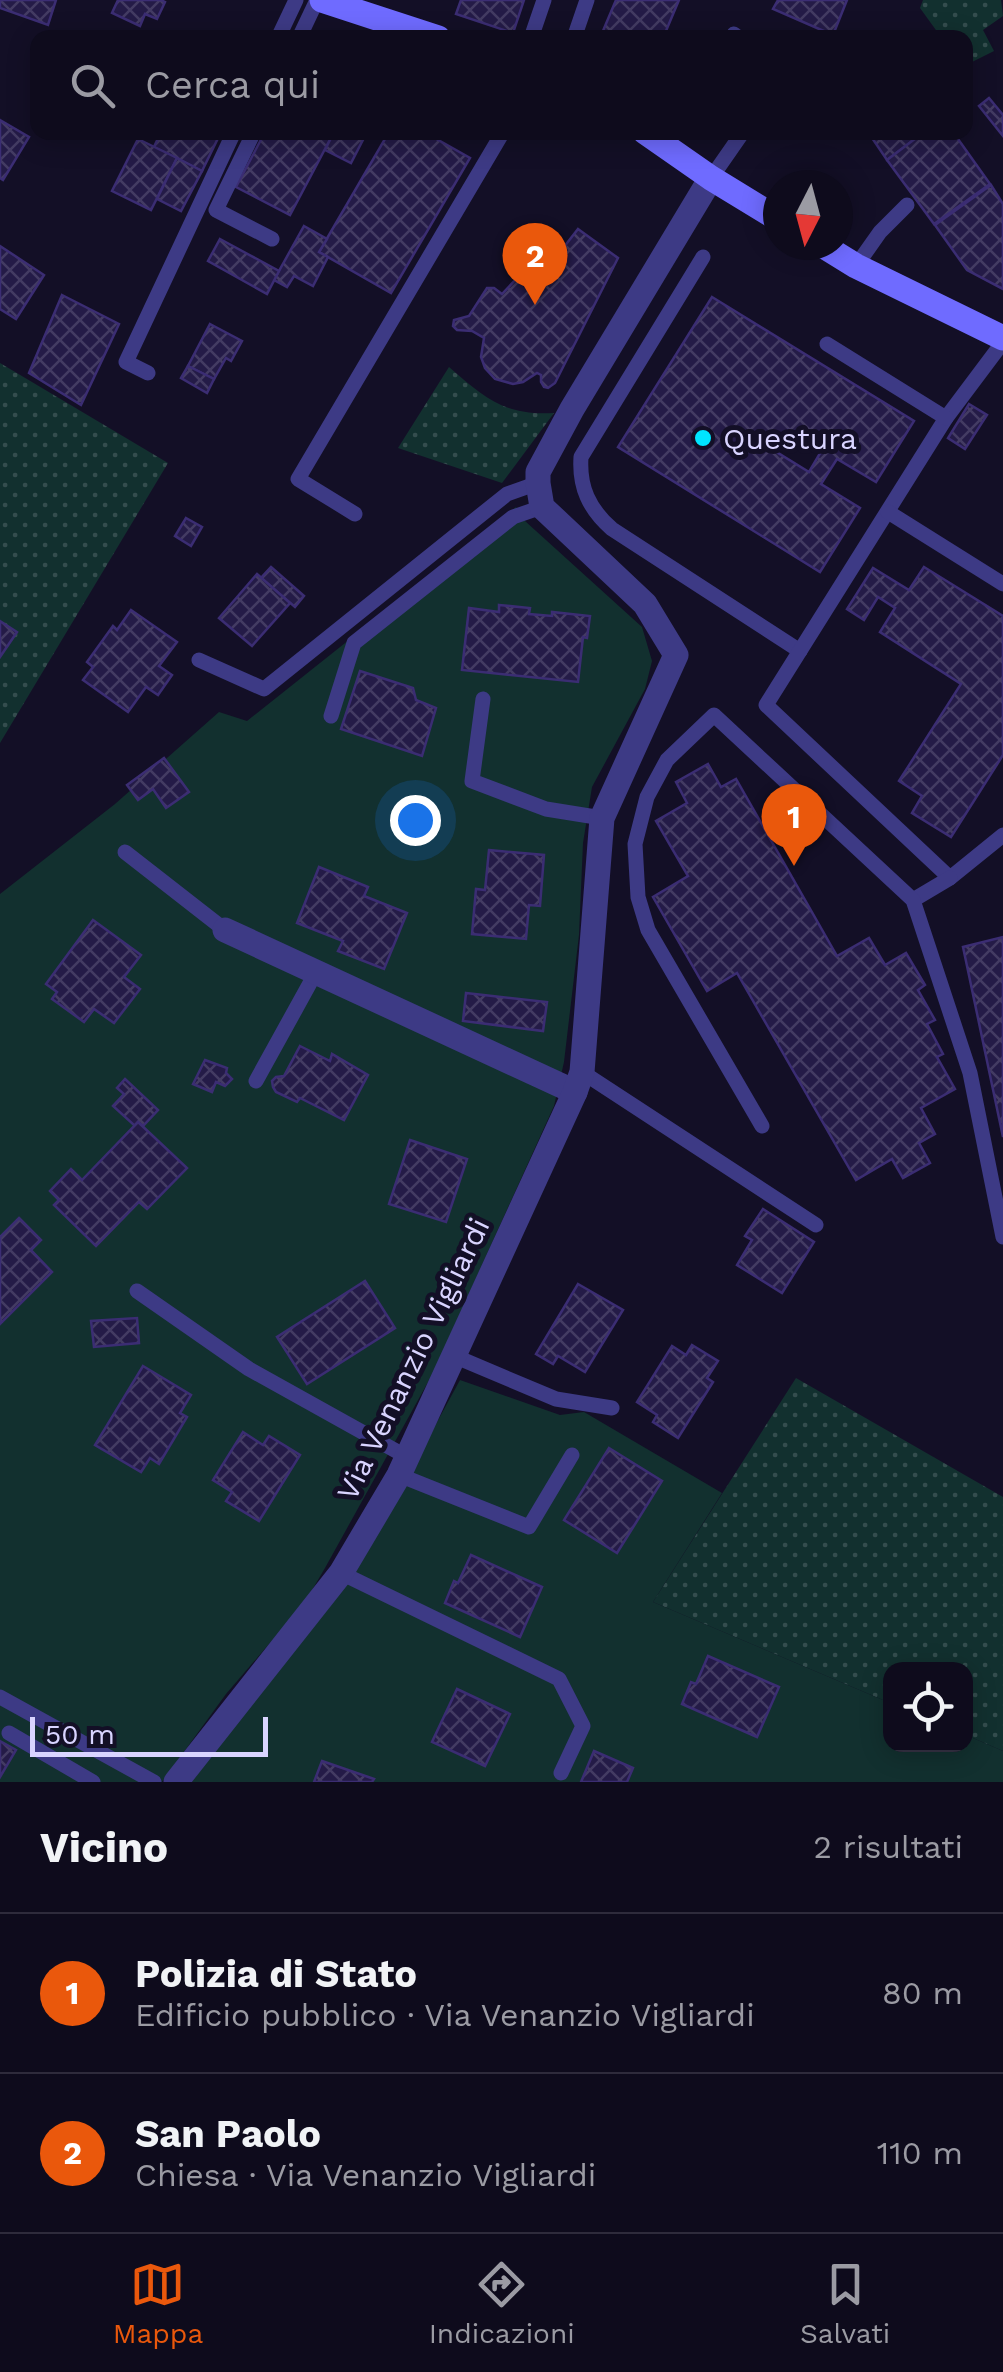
<!DOCTYPE html>
<html lang="it">
<meta charset="utf-8">
<style>
body{margin:0;font-family:"Work Sans",sans-serif;background:#1c1929;color:#f1f3f6}
.controls{position:absolute;right:30px;bottom:30px;display:grid;overflow:hidden;border-radius:20px;box-shadow:0 5px 25px #0003}
.controls button{width:90px;height:90px;display:grid;place-items:center;padding:0;border:0;border-bottom:2px solid #2e2b3b;background:#0e0b1c;color:#f1f3f6;font:50px sans-serif}
.compass{position:absolute;left:763px;top:170px;width:90px;height:90px;border-radius:50%;background:#0e0b1c;box-shadow:0 5px 25px #0003;rotate:186deg}
.scale{position:absolute;left:30px;bottom:25px;width:238px;box-sizing:border-box;padding-left:10px;border:5px solid #d9d4ff;border-top:0;font-size:28px;line-height:35px;white-space:nowrap;color:#d9d4ff;-webkit-text-stroke:8px #130f26;paint-order:stroke}
.you{position:absolute;left:415px;top:820px;width:35px;height:35px;margin:-25px;border:8px solid #fff;border-radius:50%;background:#1a73e8;box-shadow:0 0 0 15px #1a73e833}
.badge{display:grid;place-items:center;width:65px;height:65px;border-radius:50%;background:#ea580c;color:#fff;font-size:32px;font-weight:700}
.pin{position:absolute;translate:-50% -82px;filter:drop-shadow(0 2px 5px #0008)}
.pin::after{content:'';position:absolute;top:52px;width:35px;height:30px;background:inherit;clip-path:polygon(0 0,100% 0,50% 100%)}
.list{margin:0;padding:0;list-style:none}
h2{display:flex;justify-content:space-between;align-items:center;height:130px;margin:0;padding:0 40px;font-size:42px}
h2 small{font-size:32px;font-weight:400;color:#9b9ba3}
.list li{display:grid;grid-template-columns:65px 1fr auto;gap:30px;align-items:center;box-sizing:border-box;height:160px;padding:0 40px;border-top:2px solid #2e2b3b}
.list b{display:block;font-size:38px;white-space:nowrap}
.list p{margin:0;font-size:32px;white-space:nowrap;color:#9b9ba3}
.list em{font-size:32px;font-style:normal;color:#9b9ba3}
.icon{flex:none;width:55px;height:55px;fill:none;stroke:currentColor;stroke-width:2;stroke-linecap:round;stroke-linejoin:round}
.map{position:relative;flex:none;width:1003px;height:1782px;overflow:hidden}
.search{position:absolute;background:#0e0b1c;box-shadow:0 5px 25px #0003;left:30px;right:30px;top:30px;height:110px;display:flex;align-items:center;gap:25px;box-sizing:border-box;padding:0 35px;border-radius:20px;color:#9b9ba3;font-size:38px}
.sheet{height:450px;background:#0e0b1c}
nav{display:flex;justify-content:space-around;align-items:center;box-sizing:border-box;height:140px;border-top:2px solid #2e2b3b;background:#0e0b1c;font-size:28px;color:#9b9ba3}
nav a{display:grid;justify-items:center;gap:5px}
nav .on{color:#ea580c}
.map>svg:first-child{display:block}
</style>
<div class="map">
<svg width="1003" height="1782" viewBox="0 0 1003 1782">
<defs>
<pattern id="grass-dots" width="8" height="8" patternUnits="userSpaceOnUse" patternTransform="scale(2.5)"><rect width="8" height="8" fill="#12302f"/><path d="M2 2h.1M6 6h.1" fill="none" stroke="#344d4e" stroke-width="1.8" stroke-linecap="round"/></pattern>
<pattern id="building-cross-hatch" width="8" height="8" patternUnits="userSpaceOnUse" patternTransform="scale(2.5)"><rect width="8" height="8" fill="#241b47"/><path d="M0 0l8 8M0 8l8-8" fill="none" stroke="#433b63"/></pattern>
</defs>
<rect width="100%" height="100%" fill="#130f26"/>
<g fill="url(#grass-dots)">
<polygon points="923,0 1001,0 1003,16 983,30 994,51 966,65 966,38 941,37 920,8"/>
<polygon points="0,363 168,463 0,743"/>
<path d="M449 367C485 398 504 416 554 413L502 483 398 448Z"/>
<polygon points="796,1378 1003,1497 1003,1751 966,1735 966,1670 890,1670 890,1703 653,1602"/>
</g>
<g fill="#12302f">
<polygon points="516,507 525,521 642,627 652,661 645,689 592,787 583,843 579,935 564,1062 554,1106 433,1373 325,1568 305,1602 226,1694 162,1782 0,1782 0,894 115,804 219,712 247,721"/>
<polygon points="460,1380 560,1415 584,1412 722,1493 653,1602 890,1703 890,1744 966,1744 966,1735 1003,1751 1003,1782 192,1782 401,1488"/>
</g>
<g fill="url(#building-cross-hatch)" stroke="#3b2d73" stroke-width="2.5" fill-rule="evenodd">
<polygon points="0,0 56,0 48,25 0,8"/>
<polygon points="118,0 161,0 165,2 157,19 145,14 140,26 112,13"/>
<polygon points="461,0 524,0 513,33 456,14"/>
<polygon points="616,0 679,0 663,38 600,38"/>
<polygon points="778,0 777,0 847,0 833,35 773,9"/>
<polygon points="989,98 1003,115 1003,136 979,106"/>
<polygon points="0,120 29,137 3,180 0,178"/>
<polygon points="161,132 221,132 202,171 154,147"/>
<polygon points="265,132 334,132 290,215 236,187"/>
<polygon points="334,132 367,132 351,163 325,150"/>
<polygon points="389,132 424,132 470,158 391,293 319,252"/>
<polygon points="868,132 924,132 887,160"/>
<polygon points="924,132 953,132 990,184 934,224 887,160"/>
<polygon points="138,139 177,158 151,210 112,191"/>
<polygon points="177,158 202,171 181,211 157,199"/>
<polygon points="991,185 1003,204 1003,289 967,270 935,225"/>
<polygon points="304,226 327,239 319,252 328,257 313,286 294,276 287,287 274,280"/>
<polygon points="578,229 618,258 555,383 548,388 544,387 541,382 541,375 537,373 523,382 513,384 495,379 485,368 481,357 484,338 472,331 457,330 453,326 454,320 469,316 487,288 494,288 502,294 533,261 546,270"/>
<polygon points="220,239 279,271 267,294 208,261"/>
<polygon points="0,246 44,275 16,319 0,309"/>
<polygon points="62,295 119,324 81,405 29,373"/>
<path d="M712 297 914 421 876 482 837 459 821 484 860 508 820 572 618 447ZM788 430 822 450 809 472 775 451Z"/>
<polygon points="210,324 242,341 231,361 226,358 214,379 188,366"/>
<polygon points="188,366 214,379 207,393 181,378"/>
<polygon points="969,404 987,415 965,449 948,438"/>
<polygon points="186,518 202,527 191,546 175,536"/>
<polygon points="271,567 304,596 295,607 261,578"/>
<polygon points="924,567 1003,616 1003,755 951,837 912,813 922,796 899,781 961,684 880,632 895,608 878,597 864,620 847,609 873,568 909,590"/>
<polygon points="257,574 290,603 252,646 219,618"/>
<polygon points="499,605 530,608 529,614 552,616 552,612 590,616 587,638 583,637 578,682 462,670 469,608 499,612"/>
<polygon points="131,610 177,642 159,666 172,675 158,695 146,687 128,712 83,680 93,667 87,662 113,626 117,630"/>
<polygon points="0,621 17,632 0,657"/>
<polygon points="360,671 413,688 416,700 436,708 422,756 341,729"/>
<polygon points="164,758 189,792 166,808 153,789 138,800 127,785"/>
<polygon points="708,764 721,787 736,779 837,956 869,938 885,965 906,953 925,985 918,990 935,1020 927,1024 943,1054 937,1057 955,1089 921,1108 935,1134 919,1143 930,1163 903,1178 892,1159 856,1180 737,973 707,991 653,897 688,876 656,821 687,803 676,782"/>
<polygon points="489,850 544,855 540,906 529,905 526,939 472,934 476,889 485,890"/>
<polygon points="319,867 368,887 364,896 407,913 384,969 338,951 343,941 297,923"/>
<polygon points="93,920 141,955 124,977 140,989 114,1023 94,1009 84,1022 52,999 57,992 46,984"/>
<polygon points="1003,937 1003,1137 963,947"/>
<polygon points="466,993 547,1002 543,1031 463,1021"/>
<polygon points="300,1046 330,1061 332,1054 368,1075 344,1120 300,1098 297,1102 276,1092 273,1087 272,1081 276,1077 284,1076"/>
<polygon points="205,1060 227,1068 226,1073 232,1079 225,1086 216,1082 212,1092 193,1084"/>
<polygon points="125,1079 158,1110 143,1126 138,1122 135,1126 113,1106 124,1094 117,1088"/>
<polygon points="138,1122 187,1168 147,1209 139,1202 96,1246 54,1205 59,1200 50,1191 71,1169 82,1180"/>
<polygon points="410,1140 467,1159 446,1222 389,1204"/>
<polygon points="763,1209 814,1242 782,1293 737,1265 752,1240 745,1236"/>
<polygon points="19,1218 41,1240 31,1250 52,1272 0,1324 0,1237"/>
<polygon points="365,1281 395,1328 307,1384 277,1337"/>
<polygon points="578,1284 623,1310 585,1372 558,1356 553,1364 536,1354"/>
<polygon points="137,1318 139,1343 94,1347 91,1321"/>
<polygon points="692,1345 718,1361 707,1378 713,1382 678,1438 653,1422 657,1415 637,1402 672,1346 686,1355"/>
<polygon points="143,1366 191,1395 180,1413 187,1417 159,1464 150,1458 141,1472 95,1445"/>
<polygon points="243,1432 263,1445 269,1436 300,1455 259,1521 226,1501 232,1492 213,1480"/>
<polygon points="609,1448 662,1481 617,1553 564,1520"/>
<polygon points="471,1555 542,1587 520,1637 445,1603 454,1581 458,1583"/>
<polygon points="708,1656 779,1687 757,1737 682,1704 691,1682 696,1684"/>
<polygon points="457,1689 510,1714 485,1766 432,1742"/>
<polygon points="0,1741 16,1750 0,1777"/>
<polygon points="594,1751 633,1768 627,1782 581,1782"/>
<polygon points="322,1761 374,1779 372,1782 314,1782"/>
</g>
<g fill="none" stroke-linecap="round" stroke-linejoin="round">
<g stroke="#3d3a85" stroke-width="15">
<polyline points="734,34 739,38"/>
<polyline points="278,38 296,0"/>
<polyline points="299,38 317,0"/>
<polyline points="531,38 544,0"/>
<polyline points="574,38 587,0"/>
<polyline points="254,132 216,210 272,239"/>
<polyline points="711,178 743,132"/>
<path d="M703 257 581 457C579 487 589 509 612 529L800 651"/>
<polyline points="856,266 880,232 907,205"/>
<polyline points="1003,342 946,418 766,705 950,878 1003,835"/>
<polyline points="827,344 946,418"/>
<polyline points="148,373 126,362 234,132"/>
<polyline points="888,512 1003,584"/>
<polyline points="355,514 298,479 503,132"/>
<polyline points="199,660 264,689 507,494 538,483"/>
<polyline points="483,699 472,781 546,809 602,818"/>
<polyline points="331,716 354,643 513,517 542,507"/>
<polyline points="125,852 225,930"/>
<polyline points="913,900 950,878"/>
<polyline points="582,1072 816,1225"/>
<polyline points="256,1081 315,974"/>
<polyline points="762,1126 648,930 638,897 635,844 647,797 667,760 714,715 913,900 970,1073 1003,1237"/>
<polyline points="137,1291 249,1369 407,1457"/>
<polyline points="454,1356 556,1399 612,1408"/>
<polyline points="399,1475 529,1527 572,1455"/>
<polyline points="341,1573 559,1679 583,1726 561,1773"/>
<polyline points="0,1697 154,1782"/>
<polyline points="9,1733 93,1782"/>
</g>
<g stroke="#3d3a85" stroke-width="25">
<polyline points="225,930 575,1092"/>
<polyline points="176,1782 341,1573 399,1475 575,1092 582,1072 602,818 676,655 645,604 542,507 538,483 538,472 572,409 711,178"/>
</g>
<g stroke="#6f6bff" stroke-width="25">
<polyline points="322,0 438,38"/>
<polyline points="645,132 711,178 778,219"/>
<polyline points="822,245 856,266 1003,338"/>
</g>
</g>
<circle fill="#00e5ff" stroke="#130f26" stroke-width="4" cx="703" cy="438" r="10"/>
<g text-anchor="middle" dominant-baseline="central" stroke-width="10" stroke-linejoin="round" paint-order="stroke">
<g font-size="30" fill="#d9d4ff" stroke="#130f26" text-anchor="start">
<text x="723" y="438">Questura</text>
</g>
<g font-size="30" fill="#d9d4ff" stroke="#130f26">
<text transform="translate(413 1359) rotate(-64)">Via Venanzio Vigliardi</text>
</g>
</g>
</svg>
<div class="controls">
<button><svg class="icon" aria-label="locate" viewBox="0 0 24 24"><circle cx="12" cy="12" r="6"/><path d="M12 2v4M12 18v4M2 12h4M18 12h4"/></svg></button>
</div>
<svg class="compass" viewBox="-18 -18 36 36"><path d="M0-13l5 13h-10z" fill="#e53935"/><path d="M0 13l5-13h-10z" fill="#9b9ba3"/></svg>
<div class="scale">50 m</div>
<div class="you"></div>
<div class="pin badge" style="left:794px;top:866px">1</div>
<div class="pin badge" style="left:535px;top:305px">2</div>
<div class="search"><svg class="icon" aria-label="search" viewBox="0 0 24 24"><circle cx="10" cy="10" r="6"/><path d="M15 15l6 6"/></svg>Cerca qui</div>
</div>
<section class="sheet">
<h2>Vicino<small>2 risultati</small></h2>
<ul class="list">
<li><span class="badge">1</span><div><b>Polizia di Stato</b><p>Edificio pubblico · Via Venanzio Vigliardi</p></div><em>80 m</em></li>
<li><span class="badge">2</span><div><b>San Paolo</b><p>Chiesa · Via Venanzio Vigliardi</p></div><em>110 m</em></li>
</ul>
</section>
<nav>
<a class="on"><svg class="icon" aria-label="map" viewBox="0 0 24 24"><path d="M3 6l6-2 6 2 6-2v14l-6 2-6-2-6 2zM9 4v14M15 6v14"/></svg>Mappa</a>
<a><svg class="icon" aria-label="directions" viewBox="0 0 24 24"><path d="M12 3l9 9-9 9-9-9zM9 14v-3h6M13 9l2 2-2 2"/></svg>Indicazioni</a>
<a><svg class="icon" aria-label="saved" viewBox="0 0 24 24"><path d="M7 4h10v16l-5-4-5 4z"/></svg>Salvati</a>
</nav>
